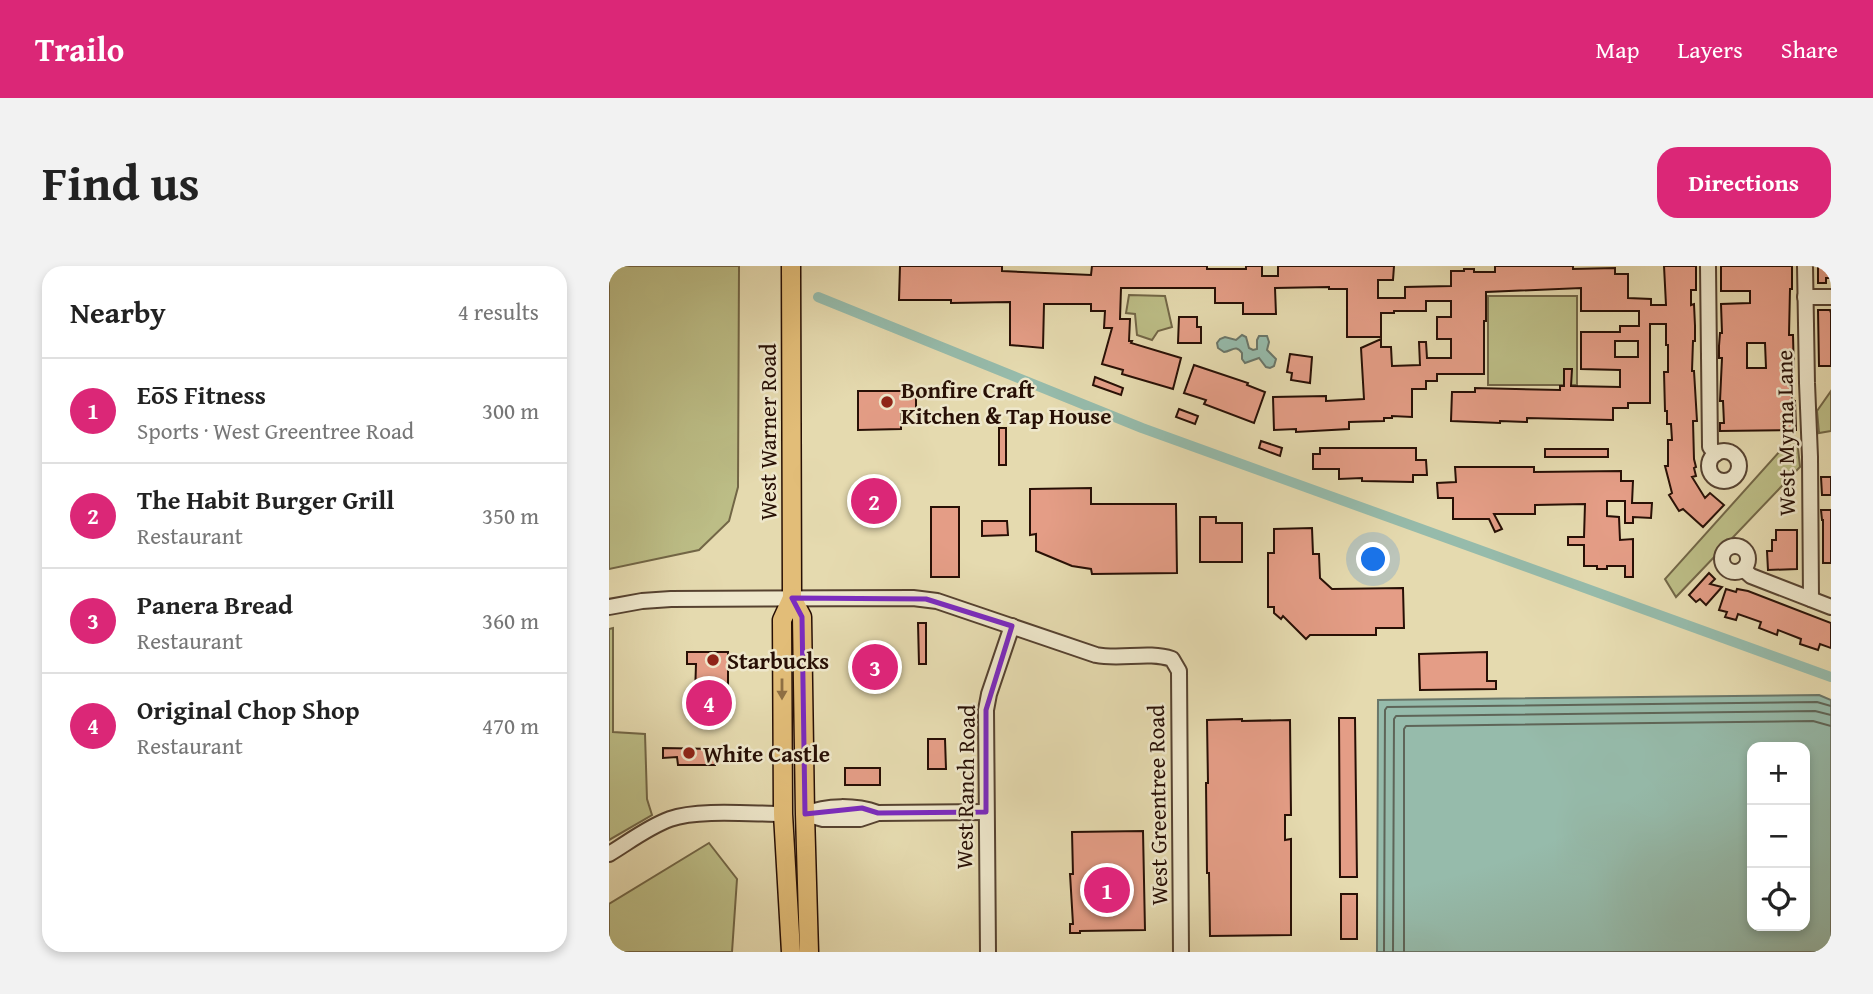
<!DOCTYPE html>
<meta charset="utf-8">
<style>
body{margin:0;font-family:"Gentium Book Plus",serif;background:#f2f2f2;color:#222}
.controls{position:absolute;right:21px;bottom:21px;display:grid;overflow:hidden;border-radius:14px;box-shadow:0 4px 10px #0003}
.controls button{width:63px;height:63px;display:grid;place-items:center;padding:0;border:0;border-bottom:2px solid #e0e0e0;background:#fff;color:#222;font:35px sans-serif}
.you{position:absolute;left:765px;top:294px;width:24px;height:24px;margin:-18px;border:5px solid #fff;border-radius:50%;background:#1a73e8;box-shadow:0 0 0 10px #1a73e833}
.badge{display:grid;place-items:center;width:46px;height:46px;border-radius:50%;background:#db2777;color:#fff;font-size:23px;font-weight:700}
.pin{position:absolute;translate:-50% -50%;border:4px solid #fff;box-shadow:0 2px 7px #0006}
.list{margin:0;padding:0;list-style:none}
h2{display:flex;justify-content:space-between;align-items:center;height:91px;margin:0;padding:0 28px;font-size:30px}
h2 small{font-size:23px;font-weight:400;color:#767676}
.list li{display:grid;grid-template-columns:46px 1fr auto;gap:21px;align-items:center;box-sizing:border-box;height:105px;padding:0 28px;border-top:2px solid #e0e0e0}
.list b{display:block;font-size:26px;white-space:nowrap}
.list p{margin:0;font-size:23px;white-space:nowrap;color:#767676}
.list em{font-size:23px;font-style:normal;color:#767676}
.icon{flex:none;width:38px;height:38px;fill:none;stroke:currentColor;stroke-width:2;stroke-linecap:round;stroke-linejoin:round}
.map{position:relative;flex:none;width:1222px;height:686px;overflow:hidden;border-radius:21px}
header{display:flex;align-items:center;gap:42px;box-sizing:border-box;height:98px;padding:0 35px;background:#db2777;color:#fff}
header strong{font-size:33px}
nav{display:flex;gap:38px;margin-inline-start:auto;font-size:24px}
.intro{display:flex;align-items:center;justify-content:space-between;box-sizing:border-box;height:168px;padding:0 42px}
h1{margin:0;font-size:49px}
.button{padding:18px 32px;border-radius:21px;background:#db2777;color:#fff;font-size:24px;font-weight:700}
main{display:flex;gap:42px;padding:0 42px}
aside{flex:1;background:#fff;border-radius:21px;box-shadow:0 4px 10px #0003}
.map>svg:first-child{display:block}
</style>
<header>
<strong>Trailo</strong>
<nav><a>Map</a><a>Layers</a><a>Share</a></nav>
</header>
<div class="intro"><h1>Find us</h1><a class="button">Directions</a></div>
<main>
<aside>
<h2>Nearby<small>4 results</small></h2>
<ul class="list">
<li><span class="badge">1</span><div><b>EōS Fitness</b><p>Sports · West Greentree Road</p></div><em>300 m</em></li>
<li><span class="badge">2</span><div><b>The Habit Burger Grill</b><p>Restaurant</p></div><em>350 m</em></li>
<li><span class="badge">3</span><div><b>Panera Bread</b><p>Restaurant</p></div><em>360 m</em></li>
<li><span class="badge">4</span><div><b>Original Chop Shop</b><p>Restaurant</p></div><em>470 m</em></li>
</ul>
</aside>
<div class="map">
<svg width="1222" height="686" viewBox="0 0 1222 686">
<rect width="100%" height="100%" fill="#e5daaf"/>
<filter id="stains"><feTurbulence type="fractalNoise" baseFrequency=".00286" numOctaves="4"/><feColorMatrix values="0 0 0 0 .2 0 0 0 0 .09 0 0 0 0 .02 0 0 0 .5 -.17"/></filter>
<radialGradient id="worn" r=".72"><stop offset=".6" stop-color="#630" stop-opacity="0"/><stop offset="1" stop-color="#630" stop-opacity=".3"/></radialGradient>
<g fill="#bcbd86" stroke="#726646" stroke-width="2">
<polygon points="0,0 130,0 129,221 120,255 90,284 0,303"/>
<polygon points="520,29 556,30 563,61 549,65 543,74 528,69 526,48 517,47"/>
<rect x="879" y="30" width="89" height="89"/>
<polygon points="1222,125 1222,165 1210,167 1208,145"/>
<polygon points="1188,173 1191,201 1067,331 1056,313 1181,174"/>
<polygon points="4,362 4,466 36,468 38,533 43,549 0,574 0,363"/>
<polygon points="100,577 128,613 123,686 0,686 0,638"/>
</g>
<g fill="#96bbab" stroke="#6a7669" stroke-width="2" fill-rule="evenodd">
<path d="M633 69 637 71 640 82 644 84 648 83V74L650 70H658L660 76 658 84 667 93 665 100 661 102 657 101 650 92 636 97 633 93V87C627 78 623 85 615 86L609 82 608 77 611 73 616 71 627 74Z"/>
<path d="M1210 429 1222 434V686H768L769 434ZM1196 481V660H1143V481Z"/>
</g>
<g fill="none" stroke-linecap="round" stroke-linejoin="round">
<g stroke="#5e6558" stroke-width="2">
<polyline points="775,686 776,444 778,441 1208,436 1222,440"/>
<polyline points="784,686 785,453 787,450 1206,445 1222,449"/>
<polyline points="795,686 795,463 797,460 1204,455 1222,460"/>
</g>
<polyline stroke="#96bbab" stroke-width="10" points="209,31 533,162 1222,411"/>
</g>
<g fill="#e49d86" stroke="#270f05" stroke-width="2" fill-rule="evenodd">
<path d="M291 0H393V5L482 9 483 0H598V3H637V0H653V10H669V0H785L784 14H769V32H796V21L842 20V5H855V3H865V6H886V0H964V3L1006 2V8H1019V32L1042 33V39H1057L1055 0H1087V24H1082V39L1085 38 1086 60V75H1084L1083 105H1085L1088 155H1084L1085 193 1087 201 1085 202 1087 210 1083 211 1096 232 1101 227 1115 239 1094 261 1074 243 1070 245 1060 229 1063 227 1056 200H1059V174H1063L1062 158H1058V145H1056L1055 106H1059V79H1057V58H1041V137H1019V142H1004V154L918 152V156L891 155V157L842 155 843 126H866V122L951 124V120H955V103H963L962 120 1011 121V104L972 103V66H1011V60H1030V45H972V22L877 26V55H875V108H828V115H817V123H803V151L783 150V152H775V155L740 156V163L687 166V163L665 164 664 131 717 130V135L755 133 752 82 772 73V81H782L783 100 811 99 810 76H817L818 92H842V73H828V51H842V35H817V45H785V47H772V71H738V23H720V21L666 22 667 48H634V37H606V22H512L511 53H521L520 75H523L522 77 572 92 564 123 513 108 514 104 493 98 503 62H495L496 45H482V38H435L434 82 401 79V36L342 37V34H290ZM1006 75H1029V91H1006Z"/>
<path d="M1112 0H1183V23H1181L1180 69H1184L1185 109H1181V124H1183V134L1186 135 1187 164 1111 165V157H1115L1114 135H1111L1113 92H1110V80L1111 67H1113L1112 38 1141 37V25H1112ZM1138 77H1156L1157 102H1138Z"/>
<polygon points="1209,0 1222,0 1222,12 1217,12 1217,17 1209,17"/>
<polygon points="1209,44 1221,44 1222,47 1222,100 1210,100"/>
<polygon points="570,51 588,51 588,61 592,61 592,77 569,77"/>
<polygon points="681,88 703,91 701,117 682,114 683,107 678,106"/>
<polygon points="585,99 639,117 638,119 656,126 645,157 595,138 597,134 575,127"/>
<polygon points="486,111 514,122 512,129 484,119"/>
<polygon points="249,125 307,125 307,146 292,146 292,163 249,164"/>
<polygon points="570,143 589,150 586,158 567,151"/>
<rect x="390" y="162" width="7" height="37"/>
<polygon points="652,175 673,182 671,190 650,182"/>
<polygon points="711,182 807,182 807,194 817,194 818,209 804,209 804,216 753,215 753,212 730,213 730,203 704,203 704,188 711,188"/>
<rect x="936" y="183" width="63" height="8"/>
<polygon points="846,201 925,201 925,206 1012,205 1012,215 1024,215 1023,237 1043,237 1042,252 1024,251 1024,257 1016,257 1016,235 998,235 998,250 1010,251 1011,274 1024,273 1024,311 1016,311 1016,300 998,300 998,303 988,303 988,300 975,300 975,279 959,279 959,271 975,271 976,238 926,239 926,248 885,248 893,263 886,266 880,253 844,253 844,232 829,232 828,217 847,216"/>
<polygon points="1212,211 1222,211 1222,229 1213,229"/>
<polygon points="482,222 482,238 567,238 568,307 483,308 482,303 463,300 427,285 427,268 421,269 421,223"/>
<polygon points="284,228 284,242 279,242 279,248 246,248 246,229"/>
<rect x="322" y="241" width="28" height="70"/>
<polygon points="1212,244 1222,244 1222,297 1214,297 1214,254 1213,254"/>
<polygon points="591,251 607,251 607,257 633,257 633,296 591,296"/>
<polygon points="373,255 398,255 399,269 373,270"/>
<polygon points="703,262 704,288 710,288 711,312 723,323 794,322 795,362 767,362 767,369 701,369 697,373 674,350 672,353 665,347 665,341 659,341 659,287 665,287 665,263"/>
<polygon points="1167,264 1188,264 1188,303 1159,304 1158,285 1163,285 1163,274 1167,274"/>
<polygon points="1100,307 1106,313 1101,318 1113,321 1097,339 1091,333 1087,336 1080,329"/>
<polygon points="1117,323 1127,326 1128,323 1139,325 1222,357 1222,382 1211,378 1209,384 1191,378 1192,373 1169,364 1168,369 1150,362 1152,356 1129,348 1127,354 1116,351 1118,346 1110,344"/>
<polygon points="309,357 317,357 317,398 310,398"/>
<polygon points="78,386 119,386 119,430 121,430 121,444 90,444 90,429 86,429 87,398 78,398"/>
<polygon points="878,386 878,415 887,415 887,423 811,424 810,388"/>
<polygon points="262,387 282,387 282,414 250,415 251,392 262,392"/>
<polygon points="730,452 746,452 748,611 731,611"/>
<polygon points="633,453 633,455 681,454 682,549 676,549 676,574 682,573 682,669 601,670 600,607 598,607 597,517 599,517 598,454"/>
<polygon points="319,473 336,473 337,503 319,503"/>
<polygon points="54,482 106,483 106,499 69,499 68,491 54,492"/>
<rect x="236" y="502" width="35" height="17"/>
<polygon points="534,565 536,664 471,665 471,667 461,667 461,658 464,658 461,608 464,608 463,566"/>
<rect x="732" y="628" width="16" height="45"/>
</g>
<g fill="none" stroke-linecap="round" stroke-linejoin="round">
<g stroke="#564230" stroke-width="18">
<g id="minor">
<polyline points="1099,0 1101,181 1107,188"/>
<polyline points="1196,0 1198,117 1201,191 1202,333"/>
<polyline points="1196,31 1222,31"/>
<circle cx="1115" cy="200" r="15"/>
<circle cx="1126" cy="293" r="13"/>
<polyline points="1134,303 1142,310 1222,341"/>
<path d="M0 341 33 335 62 333 304 332 328 335 487 389C512 394 539 385 563 393L570 405 572 686"/>
<polyline points="196,548 214,553 251,553 269,547 377,546"/>
<path d="M196 548C218 539 246 539 269 547"/>
<path d="M0 588C20 576 39 561 61 553 89 543 143 548 174 548"/>
<polyline points="379,686 377,444 380,428 403,360"/>
</g>
</g>
<g stroke="#270f05" stroke-width="21">
<g id="major">
<polyline points="182,0 183,332 173,354 174,548 182,686"/>
<polyline points="183,332 193,351 196,548 200,686"/>
</g>
</g>
<use href="#minor" stroke="#eee7cb" stroke-width="14"/>
<use href="#major" stroke="#e2bd78" stroke-width="18"/>
</g>
<defs><path id="oneway-solid" d="M-6-.8H1V-3.2L6.5 0L1 3.2V.8H-6Z" transform="scale(1.75)"/></defs>
<use fill="#8e6f44" href="#oneway-solid" transform="translate(173 423) rotate(90)"/>
<path fill="none" stroke="#7b2cbf" stroke-width="5" stroke-linejoin="round" d="M183 332 317 333 403 360 377 444V546L269 547 253 542 196 548 193 351Z"/>
<g fill="#8f2418" stroke="#eee7cb" stroke-width="2.5">
<circle cx="278" cy="136" r="7"/>
<circle cx="104" cy="394" r="7"/>
<circle cx="80" cy="487" r="7"/>
</g>
<g text-anchor="middle" dominant-baseline="central" stroke-width="5" stroke-linejoin="round" paint-order="stroke">
<g font-size="23" font-weight="bold" fill="#270f05" stroke="#eee7cb" text-anchor="start">
<text x="292" y="123">Bonfire Craft<tspan x="292" dy="26">Kitchen &amp; Tap House</tspan></text>
<text x="118" y="394">Starbucks</text>
<text x="94" y="487">White Castle</text>
</g>
<g font-size="23" fill="#270f05" stroke="#eee7cb">
<text transform="translate(158 166) rotate(-90)">West Warner Road</text>
<text transform="translate(1176 167) rotate(-91)">West Myrna Lane</text>
<text transform="translate(356 521) rotate(-89)">West Ranch Road</text>
<text transform="translate(548 539) rotate(-91)">West Greentree Road</text>
</g>
</g>
<rect width="100%" height="100%" filter="url(#stains)"/>
<rect width="100%" height="100%" fill="url(#worn)"/>
</svg>
<div class="controls">
<button>+</button>
<button>−</button>
<button><svg class="icon" aria-label="locate" viewBox="0 0 24 24"><circle cx="12" cy="12" r="6"/><path d="M12 2v4M12 18v4M2 12h4M18 12h4"/></svg></button>
</div>
<div class="you"></div>
<div class="pin badge" style="left:498px;top:624px">1</div>
<div class="pin badge" style="left:265px;top:235px">2</div>
<div class="pin badge" style="left:266px;top:401px">3</div>
<div class="pin badge" style="left:100px;top:437px">4</div>
</div>
</main>
